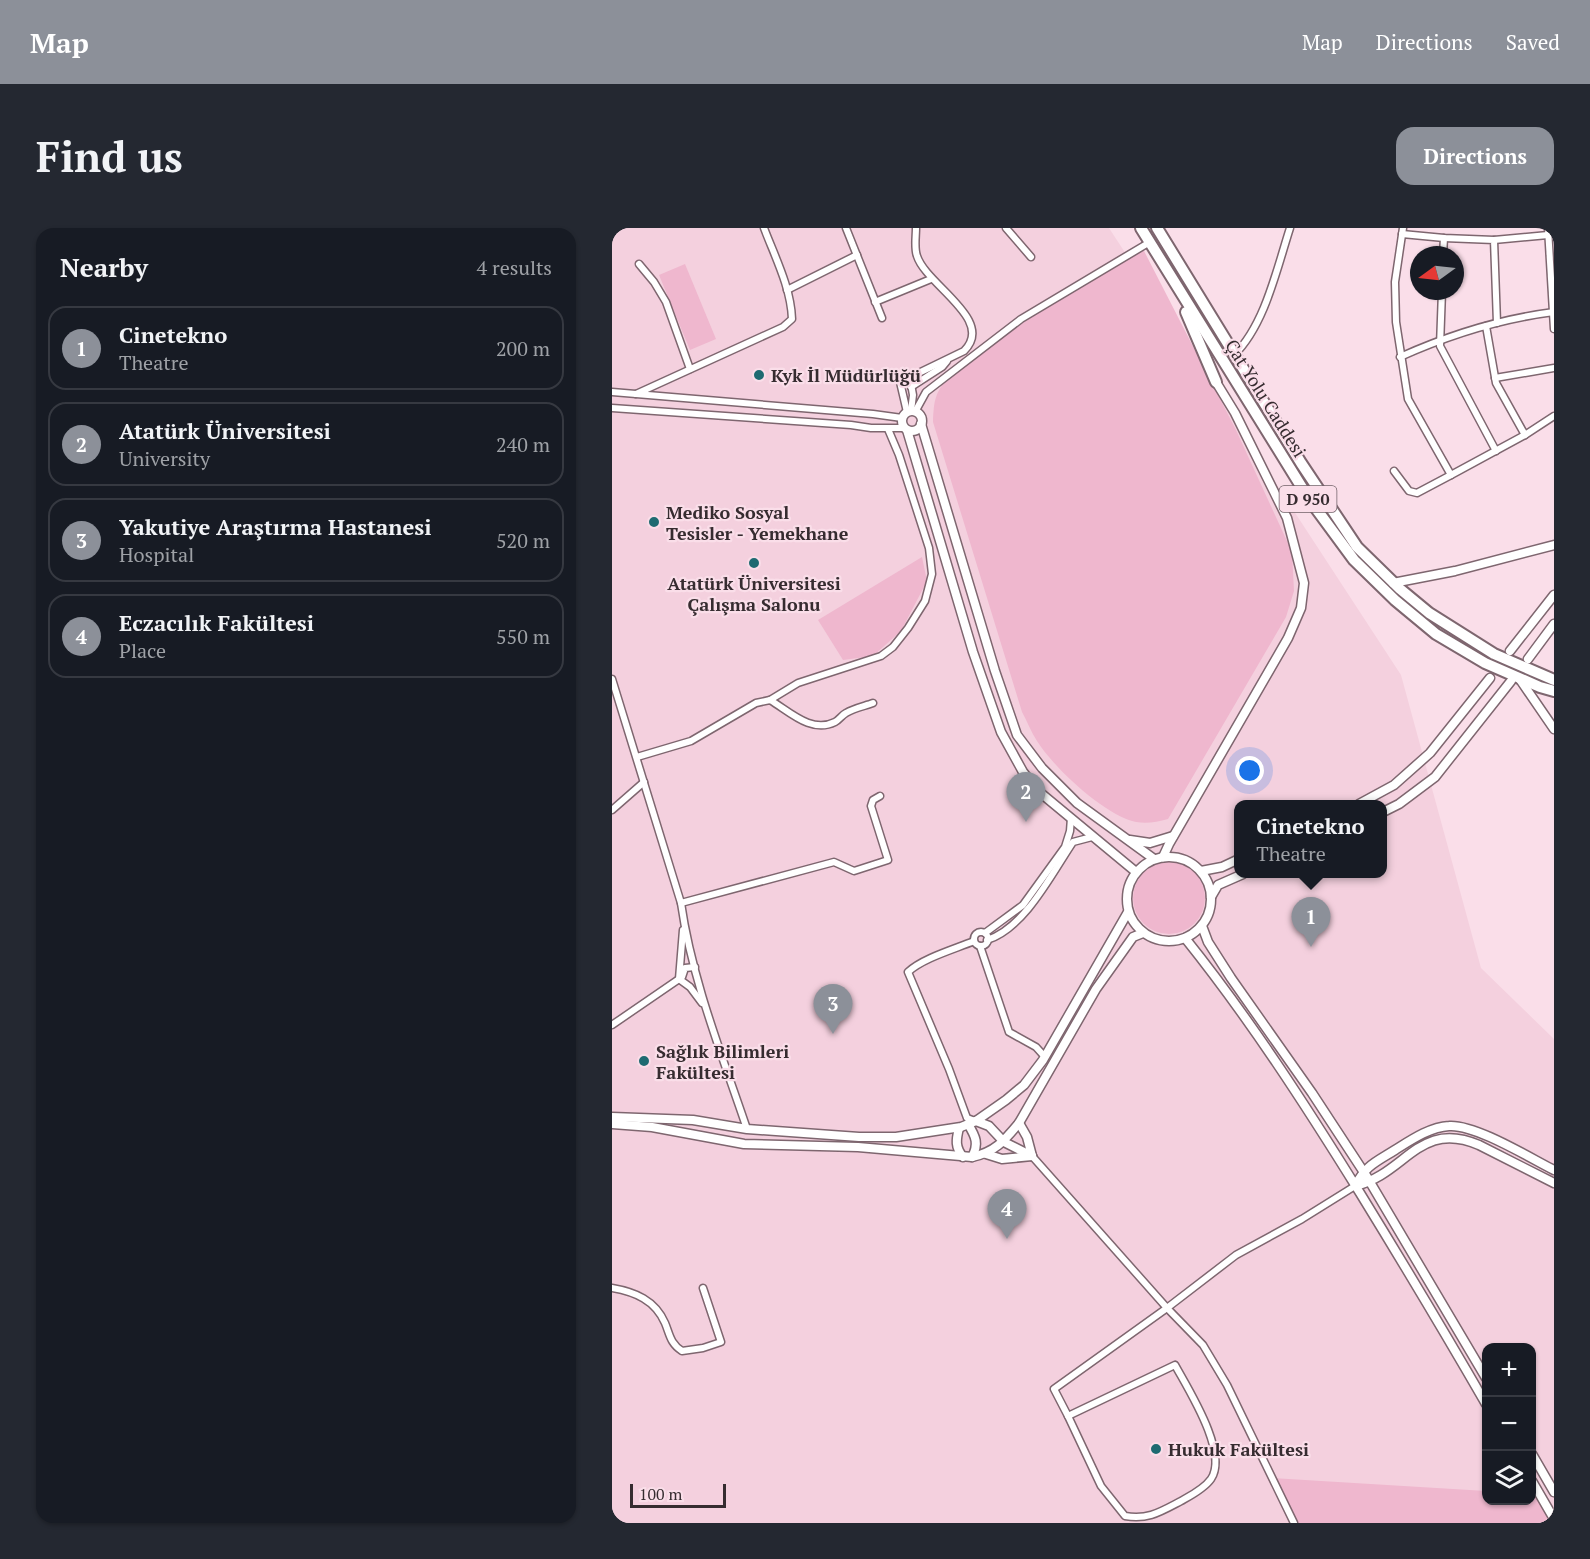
<!DOCTYPE html>
<meta charset="utf-8">
<style>
body{margin:0;font-family:"PT Serif",serif;background:#242831;color:#f1f3f6}
.controls{position:absolute;right:18px;bottom:18px;display:grid;overflow:hidden;border-radius:12px;box-shadow:0 2px 4px #0004}
.controls button{width:54px;height:54px;display:grid;place-items:center;padding:0;border:0;border-bottom:2px solid #363941;background:#171b24;color:#f1f3f6;font:30px sans-serif}
.compass{position:absolute;left:798px;top:18px;width:54px;height:54px;border-radius:50%;background:#171b24;box-shadow:0 2px 4px #0004;rotate:255deg}
.scale{position:absolute;left:18px;bottom:15px;width:96px;box-sizing:border-box;padding-left:6px;border:3px solid #362c30;border-top:0;font-size:16px;line-height:21px;white-space:nowrap;color:#362c30;-webkit-text-stroke:4px #fadee9;paint-order:stroke}
.you{position:absolute;left:638px;top:543px;width:21px;height:21px;margin:-15px;border:4px solid #fff;border-radius:50%;background:#1a73e8;box-shadow:0 0 0 9px #1a73e833}
.badge{display:grid;place-items:center;width:39px;height:39px;border-radius:50%;background:#8c9099;color:#fff;font-size:20px;font-weight:700}
.pin{position:absolute;translate:-50% -50px;filter:drop-shadow(0 2px 3px #0008)}
.pin::after{content:'';position:absolute;top:32px;width:21px;height:18px;background:inherit;clip-path:polygon(0 0,100% 0,50% 100%)}
.popup{position:absolute;left:622px;top:572px;width:153px;height:78px;box-sizing:border-box;display:grid;place-content:center;border-radius:12px;background:#171b24;filter:drop-shadow(0 2px 4px #0005);font-size:20px;white-space:nowrap;color:#9ea1a6}
.popup b{font-size:22px;color:#f1f3f6}
.popup::after{content:'';position:absolute;left:50%;top:100%;margin-left:-12px;border:12px solid transparent;border-top-color:#171b24}
.list{margin:0;padding:0;list-style:none}
h2{display:flex;justify-content:space-between;align-items:center;height:78px;margin:0;padding:0 24px;font-size:26px}
h2 small{font-size:20px;font-weight:400;color:#9ea1a6}
.list li{display:grid;grid-template-columns:39px 1fr auto;gap:18px;align-items:center;box-sizing:border-box;height:84px;margin:0 12px 12px;padding:0 12px;border:2px solid #363941;border-radius:18px}
.list b{display:block;font-size:22px;white-space:nowrap}
.list p{margin:0;font-size:20px;white-space:nowrap;color:#9ea1a6}
.list em{font-size:20px;font-style:normal;color:#9ea1a6}
.icon{flex:none;width:33px;height:33px;fill:none;stroke:currentColor;stroke-width:2;stroke-linecap:round;stroke-linejoin:round}
.map{position:relative;flex:none;width:942px;height:1295px;overflow:hidden;border-radius:18px}
header{display:flex;align-items:center;gap:36px;box-sizing:border-box;height:84px;padding:0 30px;background:#8c9099;color:#fff}
header strong{font-size:28px}
nav{display:flex;gap:33px;margin-inline-start:auto;font-size:21px}
.intro{display:flex;align-items:center;justify-content:space-between;box-sizing:border-box;height:144px;padding:0 36px}
h1{margin:0;font-size:42px}
.button{padding:15px 27px;border-radius:18px;background:#8c9099;color:#fff;font-size:21px;font-weight:700}
main{display:flex;gap:36px;padding:0 36px}
aside{flex:1;background:#171b24;border-radius:18px;box-shadow:0 2px 4px #0004}
.map>svg:first-child{display:block}
</style>
<header>
<strong>Map</strong>
<nav><a>Map</a><a>Directions</a><a>Saved</a></nav>
</header>
<div class="intro"><h1>Find us</h1><a class="button">Directions</a></div>
<main>
<aside>
<h2>Nearby<small>4 results</small></h2>
<ul class="list">
<li><span class="badge">1</span><div><b>Cinetekno</b><p>Theatre</p></div><em>200 m</em></li>
<li><span class="badge">2</span><div><b>Atatürk Üniversitesi</b><p>University</p></div><em>240 m</em></li>
<li><span class="badge">3</span><div><b>Yakutiye Araştırma Hastanesi</b><p>Hospital</p></div><em>520 m</em></li>
<li><span class="badge">4</span><div><b>Eczacılık Fakültesi</b><p>Place</p></div><em>550 m</em></li>
</ul>
</aside>
<div class="map">
<svg width="942" height="1295" viewBox="0 0 942 1295">
<rect width="100%" height="100%" fill="#fadee9"/>
<path fill="#f4d0de" fill-rule="evenodd" d="M0 0H497L789 447 869 740 942 811V1295H0ZM627 576H771V646H627ZM874 1120H920V1272H874Z"/>
<g fill="#efb7ce">
<path d="M530 19 624 202 680 324 682 363 674 389 556 591C545 594 535 596 524 594 492 587 442 540 425 513 419 504 415 493 410 484L321 194C322 175 322 167 334 152L435 77Z"/>
<polygon points="73,36 104,111 78,122 47,47"/>
<polygon points="310,329 315,353 289,403 261,428 231,432 206,392"/>
<circle cx="557" cy="670" r="36"/>
<polygon points="660,1250 874,1263 874,1272 920,1272 920,1266 928,1267 942,1295 682,1295"/>
</g>
<g fill="none" stroke-linecap="round" stroke-linejoin="round">
<g stroke="#7e666f" stroke-width="9">
<g id="street">
<polyline points="234,0 270,90"/>
<polyline points="394,0 419,29"/>
<polyline points="791,0 783,54 784,94 796,171 839,247 913,207 942,188"/>
<polyline points="936,0 942,101"/>
<polyline points="790,6 832,10 882,12 885,95"/>
<polyline points="882,12 936,7"/>
<polyline points="831,27 832,10"/>
<polyline points="27,36 42,54 54,74 78,141"/>
<polyline points="175,62 245,27"/>
<polyline points="830,63 828,118 884,223"/>
<polyline points="263,74 319,51"/>
<polyline points="874,98 884,155 913,207"/>
<path d="M622 127C653 97 665 40 678 0"/>
<path d="M788 129C839 106 887 91 942 84"/>
<polyline points="883,150 942,140"/>
<polyline points="299,156 301,167 299,183"/>
<polyline points="299,159 330,139 335,133"/>
<polyline points="0,164 261,186 290,190"/>
<path d="M24 166 171 99 180 91C179 60 163 29 152 0"/>
<polyline points="0,180 239,197 259,200 293,200"/>
<path d="M295 184 288 154 352 123C384 92 314 57 305 28 302 20 304 9 304 0"/>
<polyline points="303,184 314,164 409,91 538,14"/>
<polyline points="782,243 797,263 805,265 839,247"/>
<path d="M0 451 69 675C80 752 110 827 135 901"/>
<polyline points="158,472 186,455 269,428 281,419 296,400 313,373 320,346 317,320 287,227 276,201"/>
<path d="M25 529 79 513 144 475 158 472C177 483 199 506 223 494 227 492 230 487 234 485 242 480 253 478 261 475"/>
<polyline points="0,582 32,554"/>
<polyline points="69,675 222,634 242,643 276,632 259,578 261,572 268,568"/>
<polyline points="71,702 67,751 78,759 90,775"/>
<circle cx="369" cy="711" r="7"/>
<polyline points="373,705 411,677 453,619 458,603 459,590"/>
<path d="M375 712C413 700 440 645 461 614L480 609"/>
<path d="M362 713C343 721 311 730 296 744L337 841 355 890 363 893"/>
<polyline points="368,718 397,804 424,819 433,829"/>
<polyline points="0,797 70,749 73,740 83,739"/>
<polyline points="420,928 555,1080 591,1117 615,1157 682,1295"/>
<path d="M0 1060C23 1064 43 1072 53 1095 58 1107 58 1115 70 1123L91 1120 109 1114 91 1060"/>
<path d="M563 1137C576 1161 617 1225 599 1251 592 1261 578 1268 569 1273 548 1284 536 1292 513 1288L489 1258 456 1188Z"/>
<polyline points="456,1188 442,1161 555,1080 624,1027 690,991 743,958"/>
</g>
</g>
<g stroke="#7e666f" stroke-width="11">
<g id="secondary">
<circle cx="300" cy="193" r="10"/>
<polyline points="309,196 383,443 405,507 430,540 465,575 542,631"/>
<polyline points="295,202 361,424 389,504 411,544 425,562 524,644"/>
<polyline points="781,355 843,343 942,317"/>
<polyline points="898,423 942,367"/>
<polyline points="916,431 942,396"/>
<polyline points="907,450 942,501"/>
<polyline points="747,576 782,557 818,525 878,450"/>
<polyline points="771,584 787,576 823,549 899,453"/>
<polyline points="518,612 538,615 561,608"/>
<circle cx="557" cy="671" r="42"/>
<polyline points="551,629 557,616 676,410 689,380 692,355 675,290 623,185 604,154"/>
<polyline points="589,643 610,639 627,631"/>
<polyline points="599,669 606,657 631,646"/>
<polyline points="590,698 596,714 619,750 700,865 755,949 874,1150"/>
<path d="M573 710C638 791 694 878 748 965 791 1035 833 1105 874 1176"/>
<polyline points="0,889 81,892 135,901 247,909 284,909 349,899 364,893 394,872 412,857 431,832 516,684"/>
<polyline points="364,893 377,898 392,914 420,928"/>
<polyline points="407,895 415,909 420,928"/>
<path d="M0 896 40 899 132 916 246 919 360 929C383 924 392 913 407 895L484 761 521 709 531 705"/>
<path d="M356 896C364 909 367 916 360 929"/>
<path d="M347 900C344 912 343 919 351 929"/>
<polyline points="374,926 390,931 420,928"/>
<path d="M743 958C754 937 764 934 783 922 799 912 818 899 837 898 863 896 918 930 942 942"/>
<path d="M743 958C794 946 807 891 867 917L942 955"/>
<polyline points="920,1226 942,1264"/>
<polyline points="920,1253 942,1291"/>
</g>
</g>
<g stroke="#7e666f" stroke-width="14">
<g id="highway">
<polyline points="529,0 697,271 742,332 783,372 824,406 873,435 928,459 942,463"/>
<polyline points="545,0 689,235 745,319 788,361 817,385 882,426 942,452"/>
<polyline points="574,84 604,154"/>
</g>
</g>
<use href="#street" stroke="#fff" stroke-width="6"/>
<use href="#secondary" stroke="#fff" stroke-width="8"/>
<use href="#highway" stroke="#fff" stroke-width="10"/>
</g>
<g fill="#1e6a71" stroke="#fadee9" stroke-width="2">
<circle cx="147" cy="147" r="6"/>
<circle cx="42" cy="294" r="6"/>
<circle cx="142" cy="335" r="6"/>
<circle cx="32" cy="833" r="6"/>
<circle cx="544" cy="1221" r="6"/>
</g>
<g text-anchor="middle" dominant-baseline="central" stroke-width="4.5" stroke-linejoin="round" paint-order="stroke">
<rect fill="#fadee9" stroke="#716168" stroke-width="1.5" x="667.5" y="258" width="57" height="26" rx="4.5"/>
<g font-size="16" font-weight="bold" fill="#362c30">
<text x="696" y="271">D 950</text>
</g>
<g font-size="18" font-weight="bold" fill="#362c30" stroke="#fadee9" text-anchor="start">
<text x="159" y="147">Kyk İl Müdürlüğü</text>
<text x="54" y="284">Mediko Sosyal<tspan x="54" dy="21">Tesisler - Yemekhane</tspan></text>
<text x="142" y="355" text-anchor="middle">Atatürk Üniversitesi<tspan x="142" dy="21">Çalışma Salonu</tspan></text>
<text x="44" y="823">Sağlık Bilimleri<tspan x="44" dy="21">Fakültesi</tspan></text>
<text x="556" y="1221">Hukuk Fakültesi</text>
</g>
<g font-size="18" fill="#362c30" stroke="#fadee9">
<text transform="translate(654 170) rotate(58)">Çat Yolu Caddesi</text>
</g>
</g>
</svg>
<div class="controls">
<button>+</button>
<button>−</button>
<button><svg class="icon" aria-label="layers" viewBox="0 0 24 24"><path d="M12 4l9 5-9 5-9-5zM3 14l9 5 9-5"/></svg></button>
</div>
<svg class="compass" viewBox="-18 -18 36 36"><path d="M0-13l5 13h-10z" fill="#e53935"/><path d="M0 13l5-13h-10z" fill="#9ea1a6"/></svg>
<div class="scale">100 m</div>
<div class="you"></div>
<div class="pin badge" style="left:699px;top:719px">1</div>
<div class="popup"><b>Cinetekno</b>Theatre</div>
<div class="pin badge" style="left:414px;top:594px">2</div>
<div class="pin badge" style="left:221px;top:806px">3</div>
<div class="pin badge" style="left:395px;top:1011px">4</div>
</div>
</main>
